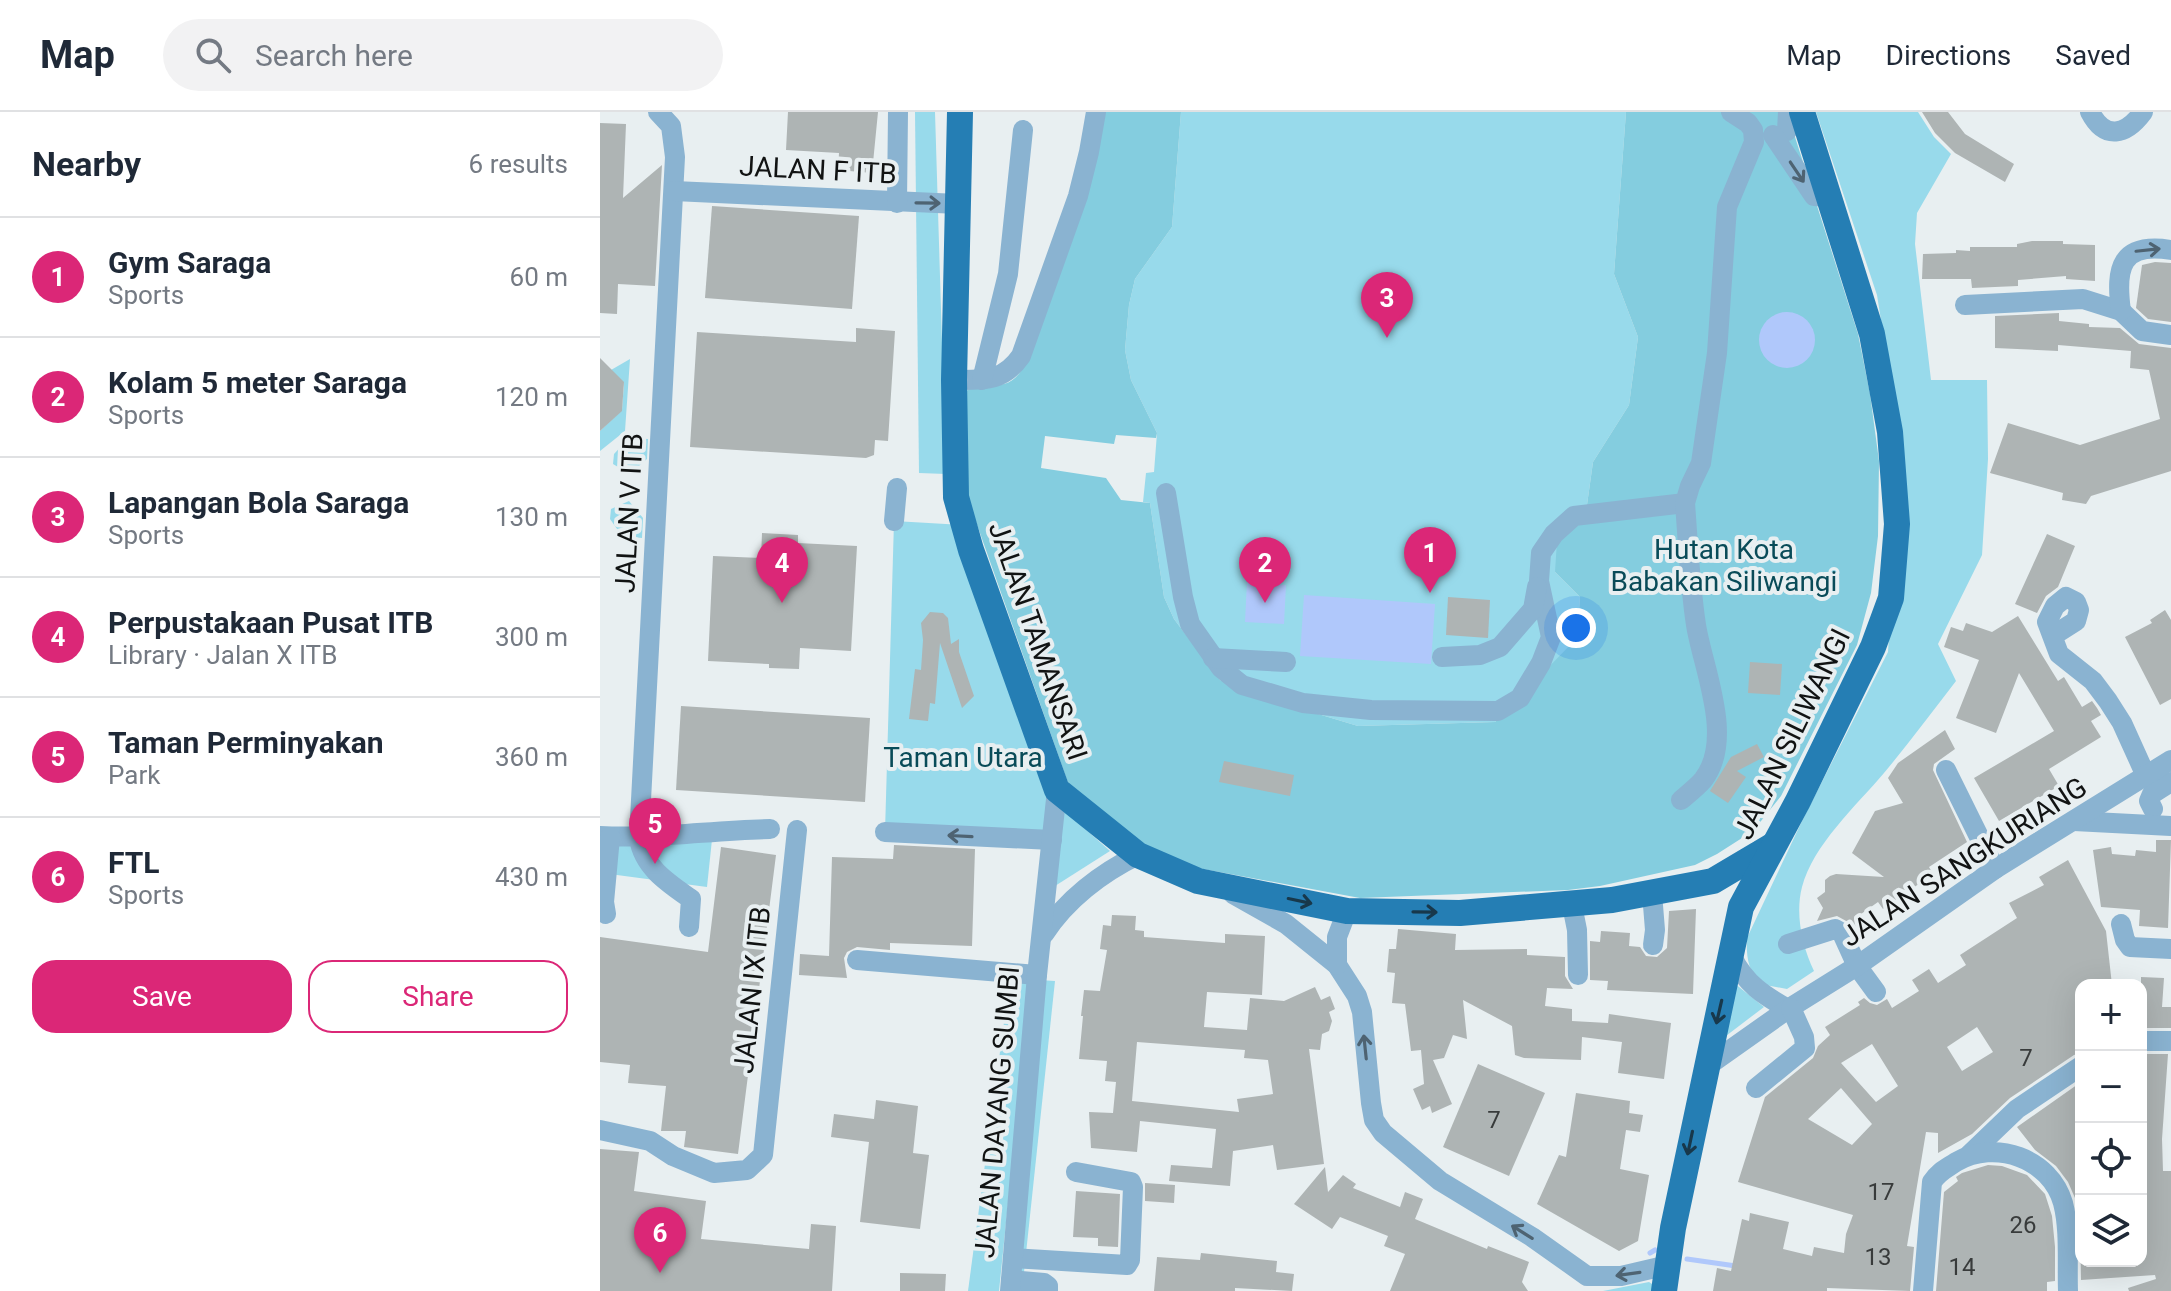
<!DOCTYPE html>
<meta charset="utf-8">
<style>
body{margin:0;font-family:Roboto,sans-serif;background:#f2f2f3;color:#1f2937}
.controls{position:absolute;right:24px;bottom:24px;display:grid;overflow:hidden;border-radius:16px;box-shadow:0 8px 32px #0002}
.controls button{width:72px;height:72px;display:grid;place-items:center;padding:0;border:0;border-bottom:2px solid #e0e1e3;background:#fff;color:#1f2937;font:40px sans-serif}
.you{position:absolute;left:976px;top:516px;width:28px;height:28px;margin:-20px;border:6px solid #fff;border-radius:50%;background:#1a73e8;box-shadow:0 0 0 12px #1a73e833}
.badge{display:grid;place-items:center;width:52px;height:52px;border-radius:50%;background:#db2777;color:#fff;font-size:26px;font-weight:700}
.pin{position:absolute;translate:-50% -66px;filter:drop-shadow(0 2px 4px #0008)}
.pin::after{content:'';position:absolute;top:42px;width:28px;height:24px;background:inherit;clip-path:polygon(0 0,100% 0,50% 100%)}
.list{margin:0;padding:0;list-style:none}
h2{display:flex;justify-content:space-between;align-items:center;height:104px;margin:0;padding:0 32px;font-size:34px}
h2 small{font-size:26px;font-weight:400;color:#747a83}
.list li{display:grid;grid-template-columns:52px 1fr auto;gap:24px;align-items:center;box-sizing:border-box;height:120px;padding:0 32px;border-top:2px solid #e0e1e3}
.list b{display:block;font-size:30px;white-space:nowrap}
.list p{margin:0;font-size:26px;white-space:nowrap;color:#747a83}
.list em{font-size:26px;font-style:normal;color:#747a83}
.actions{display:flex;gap:16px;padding:24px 32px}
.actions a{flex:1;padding:18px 0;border:2px solid #db2777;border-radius:24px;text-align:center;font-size:28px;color:#db2777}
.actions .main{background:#db2777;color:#fff}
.icon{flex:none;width:44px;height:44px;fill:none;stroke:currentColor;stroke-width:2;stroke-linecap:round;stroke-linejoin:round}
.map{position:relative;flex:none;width:1571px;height:1179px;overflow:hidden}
header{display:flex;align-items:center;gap:48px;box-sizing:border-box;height:112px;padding:0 40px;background:#fff;border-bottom:2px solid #e0e1e3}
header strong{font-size:38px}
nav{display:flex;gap:44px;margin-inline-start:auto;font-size:28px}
.search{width:560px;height:72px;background:#f2f2f3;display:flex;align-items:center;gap:20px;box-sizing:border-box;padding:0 28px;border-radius:44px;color:#747a83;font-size:30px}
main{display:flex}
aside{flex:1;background:#fff}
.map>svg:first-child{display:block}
</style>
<header>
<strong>Map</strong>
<div class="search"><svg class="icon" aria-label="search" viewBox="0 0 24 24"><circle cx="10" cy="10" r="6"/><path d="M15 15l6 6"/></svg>Search here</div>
<nav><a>Map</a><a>Directions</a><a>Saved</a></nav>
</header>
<main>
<aside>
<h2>Nearby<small>6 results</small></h2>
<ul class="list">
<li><span class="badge">1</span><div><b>Gym Saraga</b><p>Sports</p></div><em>60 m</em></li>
<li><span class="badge">2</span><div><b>Kolam 5 meter Saraga</b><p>Sports</p></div><em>120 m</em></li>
<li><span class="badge">3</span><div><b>Lapangan Bola Saraga</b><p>Sports</p></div><em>130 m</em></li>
<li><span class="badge">4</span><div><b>Perpustakaan Pusat ITB</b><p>Library · Jalan X ITB</p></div><em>300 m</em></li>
<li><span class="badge">5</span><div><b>Taman Perminyakan</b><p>Park</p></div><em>360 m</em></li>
<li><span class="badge">6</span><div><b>FTL</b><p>Sports</p></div><em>430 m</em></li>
</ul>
<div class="actions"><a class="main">Save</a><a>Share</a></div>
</aside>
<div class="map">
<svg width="1571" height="1179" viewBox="0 0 1571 1179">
<rect width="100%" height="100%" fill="#e8eff1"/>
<g fill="#98daeb">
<polygon points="315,0 335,0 346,362 319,361"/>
<polygon points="581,0 1026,0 1014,162 1038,225 1029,293 993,350 986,400 955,460 980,485 977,527 895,610 758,614 675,589 620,568 574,507 564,485 550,391 543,390 546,361 554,360 557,321 531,268 525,238 529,193 535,167 572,115"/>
<path d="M1216 0H1318L1334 25 1351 42 1317 101 1315 132 1331 268H1387L1388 347 1382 443 1338 532 1356 569C1332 600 1309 631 1284 661 1256 694 1213 733 1202 775 1195 802 1202 834 1214 859L1187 877 1160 872C1148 858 1146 844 1147 826L1202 709 1288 540 1290 507 1288 252 1277 183Z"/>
<polygon points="30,247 25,319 0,339 0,319 22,298 24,271 11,258"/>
<polygon points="29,326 48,327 47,347 30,362 13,352 14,342"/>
<polygon points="29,389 43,406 42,426 22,424 10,407 11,397"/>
<polygon points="294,409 363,413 457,678 453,720 285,720"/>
<polygon points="465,699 510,739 455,774 462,700"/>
<polygon points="113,718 107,775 2,761 0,724"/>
<polygon points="410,865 431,867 399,1179 368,1179"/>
<polygon points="1129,867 1164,895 1114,933"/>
<polygon points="439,868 455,869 422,1179 405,1179"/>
<polygon points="1049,1170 1052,1172 1052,1179 1003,1179"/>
</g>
<path fill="#84cddf" d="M501 0H581L572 115 535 167 529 193 525 238 531 268 557 321 556 326 516 323 514 332 445 324 441 356 506 366 521 388 550 391 564 485 574 507 620 568 675 589 758 614 895 610 977 526 980 485 955 460 957 429 986 400 993 350 1029 293 1038 225 1014 162 1026 0H1187L1258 222 1270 282 1279 349 1278 424 1271 481 1257 533 1181 684 1153 719 1117 742 1095 753 1000 774 968 778 760 786 576 752 543 739 472 678 467 668 368 387 366 280 372 273C391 274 409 277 421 259Z"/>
<g fill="#b0c8fb">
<circle cx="1187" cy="228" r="28"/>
<polygon points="647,470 686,473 684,512 645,510"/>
<polygon points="704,483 835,492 831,552 700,544"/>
</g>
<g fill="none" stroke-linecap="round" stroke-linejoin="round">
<g stroke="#b0c8fb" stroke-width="5">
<polyline points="1050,1141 1055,1138"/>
<polyline points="1087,1147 1136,1154"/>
</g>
</g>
<g fill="#aeb4b4" fill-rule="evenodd">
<polygon points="188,0 278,0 272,61 238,58 239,41 186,38"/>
<polygon points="1322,0 1348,0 1365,22 1414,52 1405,70 1355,41 1335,21"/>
<polygon points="0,11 26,12 23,86 62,53 55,174 18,172 17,202 0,201"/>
<polygon points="112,94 259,104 252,197 105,186"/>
<polygon points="1432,129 1463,129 1463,132 1495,133 1495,169 1466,167 1466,164 1418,168 1418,174 1372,176 1371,167 1322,167 1323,142 1356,141 1356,138 1370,139 1370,135 1417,135 1417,132"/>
<polygon points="1555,150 1571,151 1571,210 1548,207 1536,196 1542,153"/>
<polygon points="1459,201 1459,209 1489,212 1489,215 1520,216 1539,232 1571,236 1571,359 1491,384 1486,392 1462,388 1463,381 1390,361 1408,311 1480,333 1560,307 1549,258 1530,256 1531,239 1458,233 1458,239 1395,236 1395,204"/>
<polygon points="256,216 295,219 288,329 275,328 274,343 266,346 90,335 97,220 256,230"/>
<polygon points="0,246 24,270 22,299 0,319"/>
<polygon points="162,421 198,423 198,431 257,434 251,539 200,536 199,557 169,556 169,552 108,549 113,444 161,446"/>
<polygon points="1447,422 1475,434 1458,475 1446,484 1437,501 1415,492"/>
<polygon points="848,485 890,488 888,526 846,523"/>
<polygon points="1565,498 1571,508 1571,587 1560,593 1525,525 1552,511 1550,508"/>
<polygon points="330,500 343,501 348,506 351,532 359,527 359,540 374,584 362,596 340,531 335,592 330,591 328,609 309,607 315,557 321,558 323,528 321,511"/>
<polygon points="1418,504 1458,569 1464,565 1482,595 1492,589 1497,596 1501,603 1491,609 1501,625 1449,657 1459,674 1399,709 1374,666 1454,619 1419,561 1396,621 1356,606 1379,548 1344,535 1351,515 1363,519 1366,511 1392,520"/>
<polygon points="1150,550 1182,552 1180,583 1148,581"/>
<polygon points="81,594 270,606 265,690 76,678"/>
<polygon points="1345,618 1355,637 1334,652 1333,658 1367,730 1329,755 1333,762 1283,797 1278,790 1261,802 1260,814 1257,818 1248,810 1237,804 1217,809 1223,796 1217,786 1225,780 1225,768 1230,764 1236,762 1284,765 1252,741 1275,699 1303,691 1288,666 1298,651"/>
<polygon points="1157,632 1164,645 1137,659 1146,665 1128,691 1110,679 1131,645"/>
<polygon points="624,649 694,663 690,684 619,670"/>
<polygon points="1556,728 1571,728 1568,816 1539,814 1540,798 1501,795 1493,738 1511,735 1512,742 1535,744 1536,738 1556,740"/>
<polygon points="294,733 375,737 372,834 290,831 290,838 257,835 247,840 244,846 247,866 199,863 200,842 229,844 232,745 293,747"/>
<polygon points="121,735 176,743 138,1042 84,1035 86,1019 61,1019 66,974 28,971 30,953 0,950 0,825 108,840"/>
<path d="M1468 748 1506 819 1512 873H1481V941L1474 943 1410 986 1372 1022 1338 1041V1021L1326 1020 1307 1134 1314 1135 1310 1179 1227 1176V1179H1113L1117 1156 1131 1159 1142 1107 1149 1109 1150 1101 1189 1110 1183 1137 1212 1144 1214 1135 1244 1141 1246 1122 1253 1103 1138 1070 1165 985 1213 946 1218 934 1230 923 1225 915 1260 893 1258 890 1264 886 1270 891 1277 893 1287 887 1292 896 1319 879 1312 868 1329 857 1338 871 1366 853 1360 843 1417 806 1409 791 1444 773 1439 765ZM1377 915 1393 940 1362 959 1347 935ZM1272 932 1298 974 1276 990 1241 951ZM1241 976 1272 1012 1252 1033 1208 1007Z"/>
<polygon points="1096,797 1093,882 1007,878 1008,869 990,868 990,829 1000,830 1001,819 1030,821 1029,834 1040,835 1046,844 1057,845 1067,836 1069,799"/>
<path d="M512 803 536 804 535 818 544 819V825L625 831V822L665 824 662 883 607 880 604 915 647 918 650 886 684 889 715 875 721 888 730 884 735 897 729 900 732 909 729 919 722 922 720 938 709 937 724 1052 677 1058 673 1033 633 1039 630 1074 569 1069 571 1053 612 1056 616 1017 540 1009 537 1040 491 1036 489 1000 513 1001 516 970 505 969 507 949 479 947 483 904H481L484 878 500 879 507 838 500 837 503 813 511 814ZM537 930 645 938 644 946 668 948 673 982 637 987 639 1000 532 989Z"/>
<polygon points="798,817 856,822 855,838 927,837 927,843 965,845 965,864 973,877 947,876 945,894 972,897 972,909 1008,911 1009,902 1071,911 1064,967 1018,961 1022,930 982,925 981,948 924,946 915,943 912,914 863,888 867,927 853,923 844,946 833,948 852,992 832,1001 830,994 822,998 813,977 824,972 821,938 811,939 805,892 792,891 795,861 787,860 789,837 796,837"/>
<polygon points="1541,865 1564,866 1562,895 1571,895 1571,916 1541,916"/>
<polygon points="1541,942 1568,942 1562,1027 1563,1059 1571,1059 1571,1179 1529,1179 1528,1176 1556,1167 1555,1163 1481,1168 1480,1111 1475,1086 1468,1070 1456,1054 1435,1038 1417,1015 1481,970 1481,1149 1541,1149"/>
<polygon points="878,952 945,981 909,1064 843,1035"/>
<polygon points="976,981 1030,989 1029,1001 1043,1003 1040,1020 1026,1018 1020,1057 1049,1063 1038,1129 1019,1139 937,1092 959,1043 966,1045"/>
<polygon points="276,988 318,994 313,1041 329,1043 320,1117 260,1110 269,1030 231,1025 234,1002 274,1007"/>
<polygon points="0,1037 39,1040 34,1079 106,1089 101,1127 209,1137 211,1112 236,1114 232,1179 0,1179"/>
<polygon points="1388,1053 1402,1054 1427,1063 1445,1082 1452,1104 1455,1135 1455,1169 1447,1170 1447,1179 1336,1179 1344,1080 1358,1069 1356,1065 1362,1061"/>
<polygon points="725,1055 728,1080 743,1063 756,1072 753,1076 800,1095 805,1080 823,1087 815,1107 887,1137 888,1134 929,1150 922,1170 928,1179 790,1179 805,1142 784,1134 788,1124 740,1105 732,1117 694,1092"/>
<polygon points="545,1071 575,1073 574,1091 545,1089"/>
<polygon points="476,1079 520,1082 518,1135 498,1134 498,1126 473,1125"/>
<polygon points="601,1141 677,1149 676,1160 694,1162 692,1179 635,1176 635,1179 554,1179 557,1145 600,1148"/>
<polygon points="300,1161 346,1162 345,1179 300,1179"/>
</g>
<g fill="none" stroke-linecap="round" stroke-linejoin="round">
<g stroke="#8ab3d1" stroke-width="20">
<path d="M58 0 71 14 75 45 39 726C43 755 68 771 91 787L89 815"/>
<path d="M1490 0C1505 29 1526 23 1543 0"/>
<polyline points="1187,19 1188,0"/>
<polyline points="1173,23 1214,84 1229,85"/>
<polyline points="74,79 358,92"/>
<polyline points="297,91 298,0"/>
<polyline points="1365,193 1483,187 1521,199 1542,219 1571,223"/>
<path d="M1521 199C1515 155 1521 130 1571 138"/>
<path d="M354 268C384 268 403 270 421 244L478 84 489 40 496 0"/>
<polyline points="382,268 408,162 423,18"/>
<polyline points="566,381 583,485 590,512 621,556 642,573 703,591 771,598 898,599 920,586 941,551 951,525 939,469 941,441 954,422 974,404 1085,391"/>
<polyline points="294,409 297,376"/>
<polyline points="1454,523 1476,509 1479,498 1476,490 1466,485 1455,494 1447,510 1459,542 1493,569 1508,589 1522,611 1546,664"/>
<polyline points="842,545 880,543 900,535 933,497 937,475"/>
<polyline points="613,546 686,550"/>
<polyline points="1346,658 1395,757"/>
<path d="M1081 688C1088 682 1097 675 1103 668 1135 627 1103 557 1096 513 1090 473 1088 431 1085 391L1090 374 1101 351 1117 241 1127 95 1154 30 1153 18 1148 11 1131 0"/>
<polyline points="1553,697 1549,689 1552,682 1571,670"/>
<polyline points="1474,709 1571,714"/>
<polyline points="285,720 452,728"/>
<path d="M0 724C57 727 113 718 170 717"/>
<polyline points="1052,781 1055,818 1053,833"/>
<polyline points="633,782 686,812 737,853 757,884 762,900 771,991 774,1008 783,1021 840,1069 932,1125 987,1164 1021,1164 1068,1153"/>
<polyline points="972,793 977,818 978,863"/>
<polyline points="6,802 4,790 10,725"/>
<polyline points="1521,812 1525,828 1530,835 1571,837"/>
<path d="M444 822C466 788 501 761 538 743"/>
<polyline points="1188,832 1235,817 1242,821 1257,854 1276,880"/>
<path d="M1132 845C1146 872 1163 883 1188 897"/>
<polyline points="257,848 437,863"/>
<polyline points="737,853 737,825 747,799"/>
<polyline points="1541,929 1571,929"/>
<polyline points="1106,955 1188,897 1257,854 1395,757 1571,648"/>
<polyline points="1156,976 1205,936 1204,925 1191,896"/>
<polyline points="0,1018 50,1029 73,1044 114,1061 147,1058 163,1043 197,718"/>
<polyline points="1369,1043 1417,997 1481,954"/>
<polyline points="413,1146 527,1153 530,1148 533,1075 531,1070 476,1060"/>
<polyline points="411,1168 444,1171 448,1174 448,1179"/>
<polyline points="410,1179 437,863 457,678"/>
<path d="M1323 1179 1332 1070C1338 1060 1347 1056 1356 1050 1395 1027 1450 1046 1463 1091 1470 1118 1467 1151 1468 1179"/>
</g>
<g stroke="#257eb4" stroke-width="26">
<polyline points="360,0 354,268 356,385 371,438 457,678 538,743 598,769 747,799 860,801 1012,788 1113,769 1172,734"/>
<polyline points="1064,1179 1073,1116 1141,795 1198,689 1273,535 1291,486 1297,412 1290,320 1272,222 1202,0"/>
</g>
</g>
<defs><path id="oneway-shaft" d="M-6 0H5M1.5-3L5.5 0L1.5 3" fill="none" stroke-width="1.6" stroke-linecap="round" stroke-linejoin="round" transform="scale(2)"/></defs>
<g stroke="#4e6372">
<use href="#oneway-shaft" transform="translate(1197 60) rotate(56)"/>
<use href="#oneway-shaft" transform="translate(328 91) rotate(1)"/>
<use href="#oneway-shaft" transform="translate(1548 138) rotate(-6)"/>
<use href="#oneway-shaft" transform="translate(360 724) rotate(-177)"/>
<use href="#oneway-shaft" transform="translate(765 935) rotate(-96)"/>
<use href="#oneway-shaft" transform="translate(922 1120) rotate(-148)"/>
<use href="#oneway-shaft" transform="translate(1028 1162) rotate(172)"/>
</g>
<g stroke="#18384b">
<use href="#oneway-shaft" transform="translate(700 789) rotate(12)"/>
<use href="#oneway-shaft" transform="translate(825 800) rotate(1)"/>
<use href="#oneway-shaft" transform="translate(1119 900) rotate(103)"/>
<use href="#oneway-shaft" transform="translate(1090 1031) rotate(102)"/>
</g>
<g text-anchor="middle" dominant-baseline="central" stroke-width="8" stroke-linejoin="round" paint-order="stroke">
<g font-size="24" fill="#383b3b">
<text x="1426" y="946">7</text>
<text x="894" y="1008">7</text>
<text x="1281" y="1080">17</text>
<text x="1423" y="1113">26</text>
<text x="1278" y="1145">13</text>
<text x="1362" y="1155">14</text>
</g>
<g font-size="28" fill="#111313" stroke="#e8eff1">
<text transform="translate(218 58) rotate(3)">JALAN F ITB</text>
<text transform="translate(29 401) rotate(-87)">JALAN V ITB</text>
<text transform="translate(438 529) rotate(71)">JALAN TAMANSARI</text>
<text transform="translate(1192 622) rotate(-64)">JALAN SILIWANGI</text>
<text transform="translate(1364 750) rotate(-33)">JALAN SANGKURIANG</text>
<text transform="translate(152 878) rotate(-84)">JALAN IX ITB</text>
<text transform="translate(397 1000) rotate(-85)">JALAN DAYANG SUMBI</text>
</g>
<g font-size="28" fill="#094b58" stroke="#e8eff1">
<text x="1124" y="437">Hutan Kota<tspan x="1124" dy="32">Babakan Siliwangi</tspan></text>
<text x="363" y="645">Taman Utara</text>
</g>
</g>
</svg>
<div class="controls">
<button>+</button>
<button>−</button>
<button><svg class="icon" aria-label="locate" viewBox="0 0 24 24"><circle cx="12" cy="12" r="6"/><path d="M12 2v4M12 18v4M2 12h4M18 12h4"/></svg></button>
<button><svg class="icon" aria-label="layers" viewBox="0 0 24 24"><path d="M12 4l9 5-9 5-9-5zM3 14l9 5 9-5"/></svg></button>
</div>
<div class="you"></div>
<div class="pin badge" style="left:830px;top:481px">1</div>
<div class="pin badge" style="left:665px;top:491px">2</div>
<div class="pin badge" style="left:787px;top:226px">3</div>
<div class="pin badge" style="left:182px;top:491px">4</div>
<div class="pin badge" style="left:55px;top:752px">5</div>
<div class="pin badge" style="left:60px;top:1161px">6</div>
</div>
</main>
